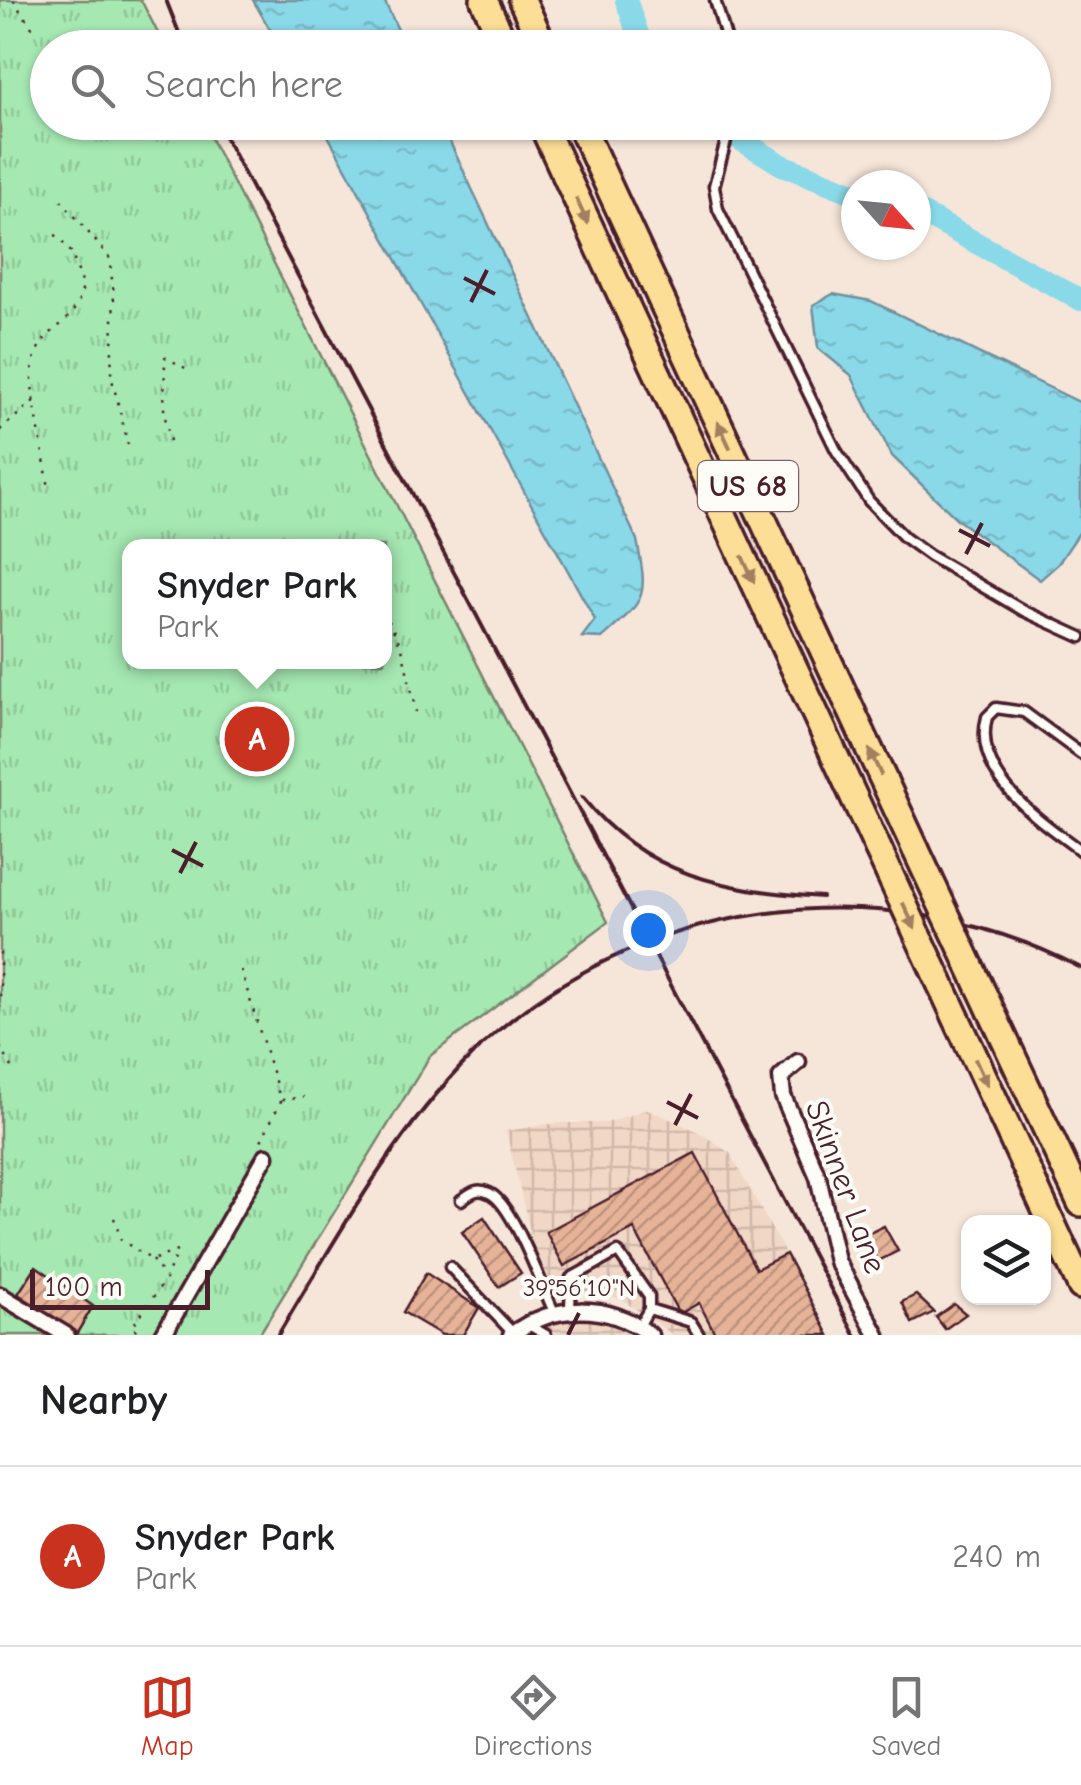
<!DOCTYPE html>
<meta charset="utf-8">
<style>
body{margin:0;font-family:"Comic Neue",sans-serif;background:#f6f6f6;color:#202124}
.controls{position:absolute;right:30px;bottom:30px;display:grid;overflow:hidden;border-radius:20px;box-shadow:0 2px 8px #0004}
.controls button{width:90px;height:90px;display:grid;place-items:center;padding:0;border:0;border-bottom:2px solid #e0e0e0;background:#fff;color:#202124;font:50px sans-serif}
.compass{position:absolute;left:841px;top:170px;width:90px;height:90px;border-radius:50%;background:#fff;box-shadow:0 2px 8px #0004;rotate:117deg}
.scale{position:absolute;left:30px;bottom:25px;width:180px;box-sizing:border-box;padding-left:10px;border:5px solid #4a1f2b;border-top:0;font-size:28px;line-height:35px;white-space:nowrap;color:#4a1f2b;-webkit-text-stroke:8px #fdfcf7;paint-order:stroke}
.you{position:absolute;left:648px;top:930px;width:35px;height:35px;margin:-25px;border:8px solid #fff;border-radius:50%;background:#1a73e8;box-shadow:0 0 0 15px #1a73e833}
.badge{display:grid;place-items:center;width:65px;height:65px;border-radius:50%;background:#c8321e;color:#fff;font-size:32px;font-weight:700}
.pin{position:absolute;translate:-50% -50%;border:5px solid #fff;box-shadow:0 2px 10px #0006}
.popup{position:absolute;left:122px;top:539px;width:270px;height:130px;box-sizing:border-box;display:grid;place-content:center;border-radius:20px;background:#fff;filter:drop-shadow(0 2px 8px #0005);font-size:32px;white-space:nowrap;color:#757577}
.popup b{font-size:38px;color:#202124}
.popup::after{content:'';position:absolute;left:50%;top:100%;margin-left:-20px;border:20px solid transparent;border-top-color:#fff}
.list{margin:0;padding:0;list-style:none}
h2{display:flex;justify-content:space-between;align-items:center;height:130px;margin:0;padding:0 40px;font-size:42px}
h2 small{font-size:32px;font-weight:400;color:#757577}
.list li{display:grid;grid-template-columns:65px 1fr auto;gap:30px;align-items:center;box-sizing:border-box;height:180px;padding:0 40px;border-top:2px solid #e0e0e0}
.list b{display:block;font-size:38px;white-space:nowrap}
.list p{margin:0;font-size:32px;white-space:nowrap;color:#757577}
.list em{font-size:32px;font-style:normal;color:#757577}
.icon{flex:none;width:55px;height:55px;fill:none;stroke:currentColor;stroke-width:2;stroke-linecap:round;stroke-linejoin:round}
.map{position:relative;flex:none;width:1081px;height:1335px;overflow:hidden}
.search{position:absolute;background:#fff;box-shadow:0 2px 8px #0004;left:30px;right:30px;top:30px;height:110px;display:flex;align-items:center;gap:25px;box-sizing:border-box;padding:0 35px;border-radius:55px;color:#757577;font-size:38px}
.sheet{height:310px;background:#fff}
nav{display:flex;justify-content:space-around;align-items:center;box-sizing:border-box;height:140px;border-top:2px solid #e0e0e0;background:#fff;font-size:28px;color:#757577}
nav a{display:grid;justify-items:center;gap:5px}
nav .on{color:#c8321e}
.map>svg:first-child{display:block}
</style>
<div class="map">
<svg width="1081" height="1335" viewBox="0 0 1081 1335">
<defs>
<pattern id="industrial-grid" width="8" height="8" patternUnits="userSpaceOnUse" patternTransform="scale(2.5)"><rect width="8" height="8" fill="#f1d7c6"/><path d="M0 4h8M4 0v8" fill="none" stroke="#d0b8aa"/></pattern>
<pattern id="park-tufts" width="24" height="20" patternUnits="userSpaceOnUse" patternTransform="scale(2.5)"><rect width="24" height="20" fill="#a5e8b2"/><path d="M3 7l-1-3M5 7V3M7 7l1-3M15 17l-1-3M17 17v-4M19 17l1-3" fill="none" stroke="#90c799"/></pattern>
<pattern id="water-ripples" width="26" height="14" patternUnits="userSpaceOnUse" patternTransform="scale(2.5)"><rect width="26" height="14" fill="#8ad9e8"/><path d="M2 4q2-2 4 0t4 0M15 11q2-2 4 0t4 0" fill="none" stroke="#79bac7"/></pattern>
<pattern id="building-hatch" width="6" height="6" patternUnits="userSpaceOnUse" patternTransform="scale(2.5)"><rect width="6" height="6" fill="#e6b398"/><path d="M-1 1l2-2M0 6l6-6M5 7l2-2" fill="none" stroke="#bc917c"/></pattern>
</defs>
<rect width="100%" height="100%" fill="#f6e6da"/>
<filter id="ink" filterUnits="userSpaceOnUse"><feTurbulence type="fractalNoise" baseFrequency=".01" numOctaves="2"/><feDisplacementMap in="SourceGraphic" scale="20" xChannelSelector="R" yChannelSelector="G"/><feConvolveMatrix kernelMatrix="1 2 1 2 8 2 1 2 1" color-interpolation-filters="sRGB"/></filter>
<g filter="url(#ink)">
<g fill="url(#industrial-grid)">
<polygon points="647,1109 699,1132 730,1153 830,1335 673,1335 621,1299 592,1291 545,1295 506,1131 556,1123 606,1123"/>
<polygon points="600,1319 635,1335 527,1335 559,1320"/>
</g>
<path fill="url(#park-tufts)" stroke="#78846e" stroke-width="2.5" fill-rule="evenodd" d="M0 0H141L165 47 48 48V122L203 123 608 922 430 1056 259 1335H0ZM130 546H384V662H130Z"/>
<g fill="url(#water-ripples)" stroke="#708f9c" stroke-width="2.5">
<polygon points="253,0 384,0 406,47 280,47"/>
<path d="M321 123H441L637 540C648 599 647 598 602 638L582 637 595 620Z"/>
<polygon points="833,294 871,301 1081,403 1081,530 1058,564 1040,580 958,520 892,456 851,375 818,348 813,305"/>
</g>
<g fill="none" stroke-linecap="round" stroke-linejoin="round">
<g stroke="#8ad9e8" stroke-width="22">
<polyline points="626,0 643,48"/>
<polyline points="711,122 782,165 856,194"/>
<polyline points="916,210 1081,300"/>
</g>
</g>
<g fill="url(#building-hatch)" stroke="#4a1f2b" stroke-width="2.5">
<polygon points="695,1153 756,1269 786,1254 829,1335 716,1335 699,1303 683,1312 677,1310 634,1229 564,1266 546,1232"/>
<polygon points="484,1217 521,1273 499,1287 462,1232"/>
<polygon points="884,1226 898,1251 878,1261 865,1235"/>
<polygon points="36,1266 93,1306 77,1333 18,1294"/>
<polygon points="426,1273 479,1308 463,1335 442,1335 403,1312"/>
<polygon points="916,1295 934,1312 912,1323 902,1302"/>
<polygon points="954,1304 966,1314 945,1329 936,1317"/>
</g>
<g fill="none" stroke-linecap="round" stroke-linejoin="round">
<g stroke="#4a1f2b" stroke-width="15">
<g id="service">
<polyline points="715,0 729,48"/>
<polyline points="731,122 714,186 718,209 836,450 869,501 905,538 930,556 1024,611 1081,637"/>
<path d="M1081 754 1024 712 996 708 987 717C971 776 1042 822 1081 851"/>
<path d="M461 1200C471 1193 477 1187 489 1193 513 1203 542 1287 554 1312"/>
<polyline points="450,1267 513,1333"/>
<polyline points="570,1310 571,1278 618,1252 649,1296 649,1309"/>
<polyline points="529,1325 546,1335"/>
<polyline points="639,1326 649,1309 691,1322 699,1335"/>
</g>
</g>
<g stroke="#4a1f2b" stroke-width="21">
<g id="minor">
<polyline points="798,1062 781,1077 783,1096 818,1177 837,1261 877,1335"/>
<polyline points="0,1295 66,1335"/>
<polyline points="163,1335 266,1156"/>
<path d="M511 1335C554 1303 607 1302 650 1335"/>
</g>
</g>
<g stroke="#4a1f2b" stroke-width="32">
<g id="motorway">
<polyline points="484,0 506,48"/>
<polyline points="522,0 544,48"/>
<polyline points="541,122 878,849"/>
<polyline points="579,122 916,850"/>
<polyline points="940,983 1081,1286"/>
<polyline points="979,985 1081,1203"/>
</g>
</g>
<g stroke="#4a1f2b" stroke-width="2.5" stroke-dasharray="2.5 8" stroke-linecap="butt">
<polyline points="13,0 33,29"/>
<polyline points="61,200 109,257 114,294 111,375 129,449"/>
<path d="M34 401C21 320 75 340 83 285L71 252 52 231"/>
<polyline points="0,430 34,401 49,488"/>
<polyline points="170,441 164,412 165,357 187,369"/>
<polyline points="337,541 341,546"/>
<polyline points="384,611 402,648 416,712"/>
<polyline points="241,970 281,1101 260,1143"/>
<polyline points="0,1007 0,952"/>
<polyline points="0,1047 12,1067"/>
<polyline points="282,1100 304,1097"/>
<polyline points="114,1218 121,1240 152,1260 177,1251 166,1279 132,1327 140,1334"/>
<polyline points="152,1260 165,1277"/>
</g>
<use href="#service" stroke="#fdfcf7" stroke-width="8"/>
<use href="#minor" stroke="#fdfcf7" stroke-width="14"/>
<use href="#motorway" stroke="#fdde96" stroke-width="25"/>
<g stroke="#4a1f2b" stroke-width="4">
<polyline points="166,0 185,48"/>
<polyline points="217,122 855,1335"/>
<path d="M582 797C646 877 726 890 822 897"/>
<path d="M278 1335C336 1239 392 1136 471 1056 629 897 886 865 1081 968"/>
</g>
<g stroke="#4a1f2b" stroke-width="32" stroke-linecap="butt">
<g id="motorway-bridge">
<polyline points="878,849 940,983"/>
<polyline points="916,850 979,985"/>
</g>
</g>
<use href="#motorway-bridge" stroke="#fdde96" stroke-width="25"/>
</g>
<defs><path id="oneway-solid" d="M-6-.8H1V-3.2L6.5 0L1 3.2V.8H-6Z" transform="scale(2.5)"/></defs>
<g fill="#a47e60">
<use href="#oneway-solid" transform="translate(582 211) rotate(65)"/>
<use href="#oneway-solid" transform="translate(724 435) rotate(-115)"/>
<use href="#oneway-solid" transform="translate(748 569) rotate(65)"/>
<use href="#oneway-solid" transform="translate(875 762) rotate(-115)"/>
<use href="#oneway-solid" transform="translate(909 916) rotate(65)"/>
<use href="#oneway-solid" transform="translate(981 1072) rotate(65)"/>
</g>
</g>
<path fill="none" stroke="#4a1f2b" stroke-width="4" d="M464 278 495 294M471 302 487 270M959 530 990 546M966 554 982 523M172 850 203 866M180 873 196 842M667 1102 698 1118M675 1125 691 1094M568 1335 579 1313"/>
<g text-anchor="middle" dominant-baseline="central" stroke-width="8" stroke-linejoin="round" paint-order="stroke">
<rect fill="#fdfcf7" stroke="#806168" stroke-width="2.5" x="698" y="461" width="100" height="50" rx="8"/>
<g font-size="30" font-weight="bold" fill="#4a1f2b">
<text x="748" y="486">US 68</text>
</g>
<g font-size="32" fill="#4a1f2b" stroke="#fdfcf7">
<text transform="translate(846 1187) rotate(70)">Skinner Lane</text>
</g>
</g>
<g font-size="25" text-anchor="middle" fill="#4a1f2b" stroke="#fdfcf7" stroke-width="8" stroke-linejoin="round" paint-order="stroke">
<text x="579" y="1296">39°56'10"N</text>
</g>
</svg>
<div class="controls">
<button><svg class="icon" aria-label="layers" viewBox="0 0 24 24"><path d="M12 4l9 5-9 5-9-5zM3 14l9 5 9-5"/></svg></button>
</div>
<svg class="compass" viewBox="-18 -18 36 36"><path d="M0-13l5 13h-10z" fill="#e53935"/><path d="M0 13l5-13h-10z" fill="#757577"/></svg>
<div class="scale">100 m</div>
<div class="you"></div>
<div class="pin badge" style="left:257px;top:739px">A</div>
<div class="popup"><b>Snyder Park</b>Park</div>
<div class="search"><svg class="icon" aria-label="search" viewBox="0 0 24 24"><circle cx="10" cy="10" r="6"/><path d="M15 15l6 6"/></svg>Search here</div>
</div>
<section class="sheet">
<h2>Nearby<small></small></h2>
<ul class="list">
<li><span class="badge">A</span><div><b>Snyder Park</b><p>Park</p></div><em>240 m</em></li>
</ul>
</section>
<nav>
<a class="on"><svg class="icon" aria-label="map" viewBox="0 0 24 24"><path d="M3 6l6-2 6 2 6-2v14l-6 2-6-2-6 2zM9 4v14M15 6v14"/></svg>Map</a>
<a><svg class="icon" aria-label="directions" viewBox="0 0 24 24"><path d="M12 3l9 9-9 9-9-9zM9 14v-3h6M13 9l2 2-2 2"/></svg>Directions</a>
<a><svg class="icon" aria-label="saved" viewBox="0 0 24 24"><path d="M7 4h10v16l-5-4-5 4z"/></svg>Saved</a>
</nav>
